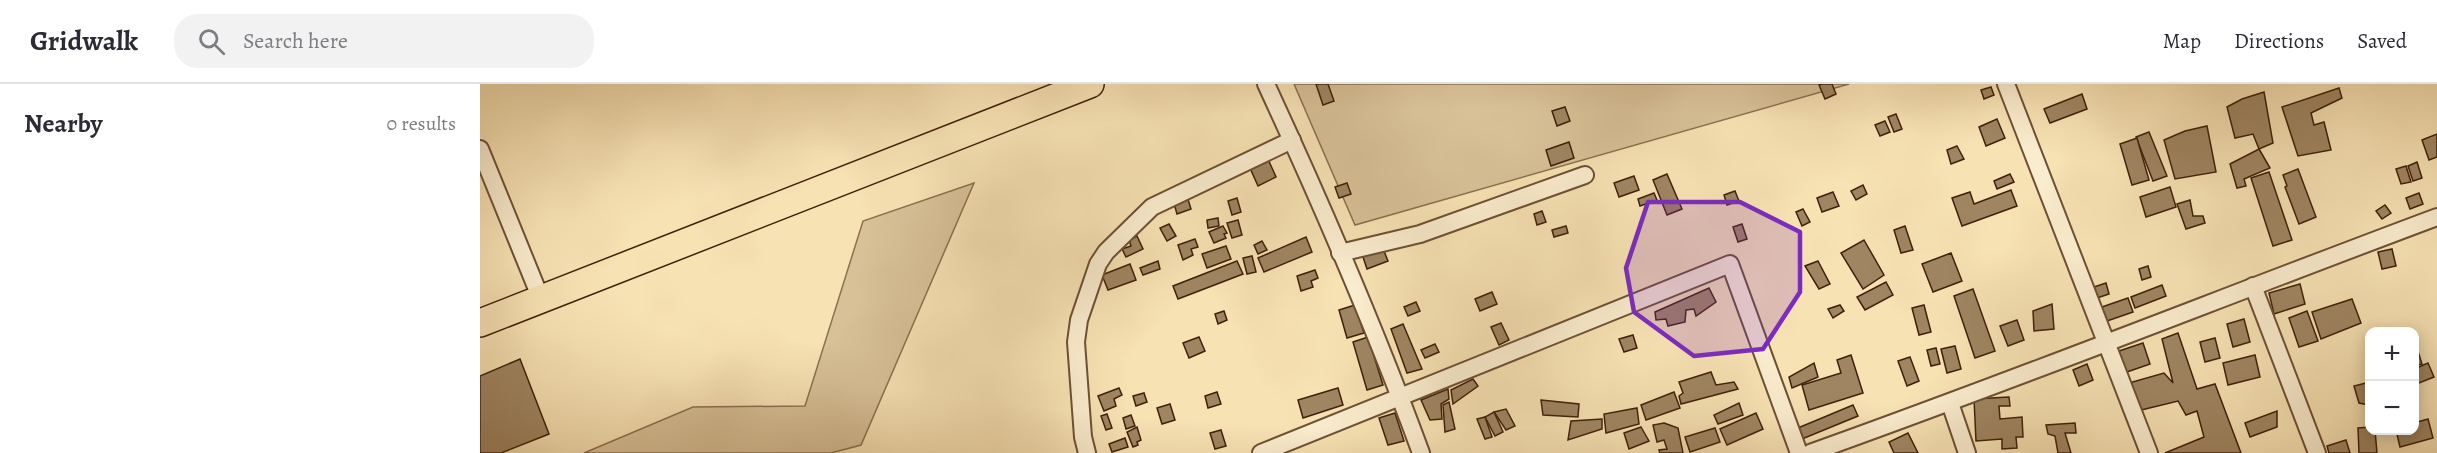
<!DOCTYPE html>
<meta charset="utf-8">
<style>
body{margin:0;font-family:Alegreya,serif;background:#f2f2f3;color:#2b2b33}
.controls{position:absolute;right:18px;bottom:18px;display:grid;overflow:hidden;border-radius:12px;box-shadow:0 3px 15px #0003}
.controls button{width:54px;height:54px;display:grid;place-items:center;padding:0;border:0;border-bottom:2px solid #e1e1e2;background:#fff;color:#2b2b33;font:30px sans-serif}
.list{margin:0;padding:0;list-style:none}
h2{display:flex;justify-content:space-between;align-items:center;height:78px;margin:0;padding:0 24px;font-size:26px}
h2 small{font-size:20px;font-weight:400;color:#7c7c81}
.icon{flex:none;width:33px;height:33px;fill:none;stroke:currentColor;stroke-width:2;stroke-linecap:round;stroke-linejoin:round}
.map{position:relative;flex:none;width:1957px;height:369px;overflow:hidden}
header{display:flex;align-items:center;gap:36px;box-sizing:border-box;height:84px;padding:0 30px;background:#fff;border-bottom:2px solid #e1e1e2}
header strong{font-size:28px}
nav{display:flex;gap:33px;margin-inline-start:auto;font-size:21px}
.search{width:420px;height:54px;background:#f2f2f3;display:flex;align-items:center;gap:15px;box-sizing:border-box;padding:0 21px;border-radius:24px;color:#7c7c81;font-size:22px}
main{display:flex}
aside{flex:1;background:#fff}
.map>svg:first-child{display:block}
</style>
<header>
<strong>Gridwalk</strong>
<div class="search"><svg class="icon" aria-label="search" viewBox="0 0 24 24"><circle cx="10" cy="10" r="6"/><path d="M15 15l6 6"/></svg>Search here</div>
<nav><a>Map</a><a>Directions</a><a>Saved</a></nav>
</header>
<main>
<aside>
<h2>Nearby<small>0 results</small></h2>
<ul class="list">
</ul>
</aside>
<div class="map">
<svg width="1957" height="369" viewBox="0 0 1957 369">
<rect width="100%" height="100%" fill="#f7e2b4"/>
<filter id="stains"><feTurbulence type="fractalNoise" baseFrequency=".00333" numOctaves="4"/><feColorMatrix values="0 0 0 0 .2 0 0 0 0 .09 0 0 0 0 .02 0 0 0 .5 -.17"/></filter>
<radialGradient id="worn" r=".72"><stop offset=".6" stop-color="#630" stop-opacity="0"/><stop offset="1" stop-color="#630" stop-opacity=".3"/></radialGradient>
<g fill="#d8c197" stroke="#8c7050" stroke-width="1.5">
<polygon points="814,0 1369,0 875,141"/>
<polygon points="494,99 381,361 351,369 104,369 213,323 325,322 383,137"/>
</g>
<g fill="#9f8562" stroke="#3f2009" stroke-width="1.5">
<polygon points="836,0 848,0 854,17 843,21"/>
<polygon points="1342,0 1352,0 1356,10 1345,15 1339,1"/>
<polygon points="1511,3 1514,11 1504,15 1501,6"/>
<polygon points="1859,4 1862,14 1831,29 1834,41 1844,38 1851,66 1818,72 1802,23"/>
<polygon points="1784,8 1793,59 1779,65 1773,50 1755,54 1747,23 1762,15"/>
<polygon points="1602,10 1607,25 1570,39 1564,25"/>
<polygon points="1085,23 1090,37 1077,42 1072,27"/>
<polygon points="1416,30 1422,45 1414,48 1408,33"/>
<polygon points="1517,35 1525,54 1506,62 1499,43"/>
<polygon points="1405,37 1410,48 1400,52 1395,41"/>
<polygon points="1727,42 1736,88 1695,95 1684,56 1705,47"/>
<polygon points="1669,48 1687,92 1673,97 1656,53"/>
<polygon points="1957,50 1957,73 1949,76 1942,56"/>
<polygon points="1657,54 1669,96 1652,101 1640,60"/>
<polygon points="1089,58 1094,74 1071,82 1066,66"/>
<polygon points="1477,62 1484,75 1471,80 1467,66"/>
<polygon points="1779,65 1790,84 1764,95 1766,102 1757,104 1750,80"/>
<polygon points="788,75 796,93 778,102 770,84"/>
<polygon points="1937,78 1942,94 1933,97 1928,82"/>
<polygon points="1926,82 1931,98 1921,100 1916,85"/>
<polygon points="1818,85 1836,133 1819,140 1805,103 1807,102 1803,91"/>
<polygon points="1789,88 1812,156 1793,162 1771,94"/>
<polygon points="1187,90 1202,125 1187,131 1173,96"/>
<polygon points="1530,90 1534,98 1517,105 1514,97"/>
<polygon points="1154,92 1159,106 1139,113 1134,99"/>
<polygon points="867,99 871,110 859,114 855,103"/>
<polygon points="1383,101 1387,110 1376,116 1371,107"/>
<polygon points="1690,103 1696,123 1666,133 1660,113"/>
<polygon points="1531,106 1537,122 1482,142 1472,114 1490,108 1494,120"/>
<polygon points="1255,107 1259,117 1247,121 1244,111"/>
<polygon points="1353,108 1359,122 1342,128 1337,114"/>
<polygon points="1174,109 1177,116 1160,122 1158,115"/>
<polygon points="1939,109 1943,120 1930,125 1926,114"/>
<polygon points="707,112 711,125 697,130 693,116"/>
<polygon points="757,114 761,128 752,131 748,117"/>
<polygon points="1710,116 1713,132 1723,132 1725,139 1706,145 1697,120"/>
<polygon points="1905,121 1911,129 1902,135 1896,127"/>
<polygon points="1323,125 1330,138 1322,142 1316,128"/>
<polygon points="1062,127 1066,138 1057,141 1054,130"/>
<polygon points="738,134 739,142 728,144 727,136"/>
<polygon points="758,136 762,151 752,154 747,139"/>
<polygon points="689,140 696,152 687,157 680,144"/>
<polygon points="1262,140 1267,155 1258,158 1253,143"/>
<polygon points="743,142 747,149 744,150 746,154 734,159 729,148"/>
<polygon points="1086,142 1088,149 1074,153 1072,146"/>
<polygon points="1425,142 1433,166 1421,169 1414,146"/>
<polygon points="657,152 663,165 646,173 642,165 651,162 649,156"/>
<polygon points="826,153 832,168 784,188 778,174"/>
<polygon points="715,155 718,163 711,165 713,171 703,176 698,161"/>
<polygon points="1384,156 1404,191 1383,205 1361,169"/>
<polygon points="782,157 787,166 778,170 774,161"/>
<polygon points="746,162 751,175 727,184 722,170"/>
<polygon points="902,162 908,177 887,185 882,170"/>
<polygon points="1912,165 1916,182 1902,185 1898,168"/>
<polygon points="1471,169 1482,197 1453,208 1442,180"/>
<polygon points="772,172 776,188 767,190 763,174"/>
<polygon points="678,177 680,185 663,191 660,184"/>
<polygon points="757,177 763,190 698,215 693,202"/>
<polygon points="1338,177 1350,200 1339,205 1325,182"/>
<polygon points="650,180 656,196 628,206 622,191"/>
<polygon points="1668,182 1671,193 1662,196 1659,185"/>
<polygon points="835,186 838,194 831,197 833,203 821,207 817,192"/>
<polygon points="1406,198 1413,211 1385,226 1377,213"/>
<polygon points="1626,199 1629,210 1614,215 1611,204"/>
<polygon points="1820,200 1825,220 1794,230 1789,209"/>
<polygon points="1682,201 1686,212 1655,224 1651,213"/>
<polygon points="1229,204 1236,218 1216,232 1214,225 1206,226 1205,238 1188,242 1186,235 1176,236 1175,228"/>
<polygon points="1493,205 1515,267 1495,274 1474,212"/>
<polygon points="1012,208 1017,220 1000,227 995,215"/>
<polygon points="1648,214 1653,228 1624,238 1619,224"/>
<polygon points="1872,215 1881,239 1841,255 1832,228"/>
<polygon points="936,218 940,227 928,232 924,223"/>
<polygon points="1572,220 1574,245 1554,247 1553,227"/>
<polygon points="875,221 884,249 867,254 859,226"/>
<polygon points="1360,221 1364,227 1353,234 1348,225"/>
<polygon points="1444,221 1451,248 1439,251 1432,224"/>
<polygon points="744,227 747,236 738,240 735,230"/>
<polygon points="1827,227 1838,257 1819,263 1809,234"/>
<polygon points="1764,235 1770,258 1753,263 1747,240"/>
<polygon points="1537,236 1544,256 1528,262 1520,242"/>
<polygon points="1021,239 1029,256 1019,261 1011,243"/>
<polygon points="923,240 942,285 927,289 911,245"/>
<polygon points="1698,249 1717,305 1735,300 1761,369 1685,369 1724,353 1717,327 1706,331 1698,317 1657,327 1649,299 1684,289 1693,299 1682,255"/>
<polygon points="1153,251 1157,264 1144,268 1139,255"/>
<polygon points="719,253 725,267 709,274 703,259"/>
<polygon points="888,253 903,301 887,306 873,258"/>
<polygon points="1735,254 1740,274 1725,278 1720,258"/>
<polygon points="1935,258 1942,280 1934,282 1934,258"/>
<polygon points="1663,259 1670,280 1644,289 1636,268"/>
<polygon points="955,260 959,268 945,274 941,266"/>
<polygon points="1475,262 1481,285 1467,289 1461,265"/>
<polygon points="1456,264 1460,280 1451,282 1447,266"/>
<polygon points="1371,271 1383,309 1329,326 1322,301 1361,289 1357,276"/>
<polygon points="1775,271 1780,293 1748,301 1743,279"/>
<polygon points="1430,273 1439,297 1427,302 1418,277"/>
<polygon points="40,275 69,350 21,369 0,369 0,292"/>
<polygon points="1334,279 1338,293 1312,304 1309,293"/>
<polygon points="1948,279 1954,293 1934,301 1934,285"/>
<polygon points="1607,280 1613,296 1599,302 1593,286"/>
<polygon points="1231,288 1236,301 1254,298 1258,305 1201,320 1199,312 1203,309 1199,298"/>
<polygon points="993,295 998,302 973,320 971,306"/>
<polygon points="1890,298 1890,324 1889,321 1879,319 1874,302"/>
<polygon points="639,304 642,311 634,315 636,322 624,327 618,312"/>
<polygon points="858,304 863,321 823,334 818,316"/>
<polygon points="968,305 969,315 961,320 962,335 950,336 941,316"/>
<polygon points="737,308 741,320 728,324 725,312"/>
<polygon points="1194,308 1200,324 1166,336 1161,321"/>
<polygon points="664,309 667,318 656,322 653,312"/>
<polygon points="1529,313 1530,322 1519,322 1520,335 1542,333 1543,353 1536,353 1537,364 1522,365 1522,355 1496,357 1494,315"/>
<polygon points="1061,316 1099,320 1098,333 1063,331"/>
<polygon points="969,318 975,345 965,348 963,321"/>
<polygon points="1259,319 1263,331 1238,340 1234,331"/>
<polygon points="690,320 695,336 682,340 677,324"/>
<polygon points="1373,321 1378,332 1322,355 1318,344"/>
<polygon points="1157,324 1159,340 1126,349 1124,330"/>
<polygon points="1026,325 1035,342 1026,346 1014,328"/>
<polygon points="1797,327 1797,343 1770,353 1765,339"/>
<polygon points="1014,328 1023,348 1015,352 1005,333"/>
<polygon points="915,329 924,357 908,361 899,334"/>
<polygon points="1276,329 1283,345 1247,361 1240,345"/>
<polygon points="627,330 632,344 626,346 621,332"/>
<polygon points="651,331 655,342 646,345 643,334"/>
<polygon points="1005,333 1012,353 1005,355 997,335"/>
<polygon points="1122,335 1122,345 1088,356 1091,337"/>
<polygon points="1948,335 1953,354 1920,363 1916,346 1934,346 1934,339"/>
<polygon points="1184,339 1198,344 1203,369 1180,369 1179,366 1187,365 1184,356 1177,358 1173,341"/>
<polygon points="1595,339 1596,349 1585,349 1591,369 1578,369 1575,352 1568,350 1566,341"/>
<polygon points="657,343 661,356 657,358 658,361 653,363 647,348"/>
<polygon points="1161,343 1169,357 1149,365 1144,349"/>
<polygon points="1890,343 1890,346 1895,346 1897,369 1879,369 1878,344"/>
<polygon points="1235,344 1240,358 1210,368 1205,353"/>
<polygon points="741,346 746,362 735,365 730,349"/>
<polygon points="1428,349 1438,369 1414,369 1409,358"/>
<polygon points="645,354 648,363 632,368 629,360"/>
<polygon points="1866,356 1870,369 1849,369 1847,362"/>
</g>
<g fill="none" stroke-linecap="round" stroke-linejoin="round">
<g stroke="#6d5034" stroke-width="20">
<g id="minor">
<path d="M786 0C842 121 895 244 941 369"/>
<polyline points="1526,0 1669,369"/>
<polyline points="0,65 61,215"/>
<polyline points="860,169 940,150 1105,91"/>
<polyline points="1773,202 1837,369"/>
<polyline points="1470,319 1487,369"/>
<polyline points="607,369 603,353 596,258 599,236 618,180 626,168 672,123 812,56"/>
<polyline points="781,369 1250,180 1319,369"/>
<path d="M1330 369C1541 294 1748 211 1957 133"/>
</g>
</g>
<g stroke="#3f2009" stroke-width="30">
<polyline id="trunk" points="0,239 610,0"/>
</g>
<use href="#minor" stroke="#faecce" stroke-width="16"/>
<use href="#trunk" stroke="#f7e2b4" stroke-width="27"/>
</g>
<path fill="#7b2cbf" fill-opacity="0.2" stroke="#7b2cbf" stroke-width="4.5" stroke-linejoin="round" d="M1168 118H1260L1320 148V208L1283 265 1214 272 1154 228 1146 184Z"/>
<rect width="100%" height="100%" filter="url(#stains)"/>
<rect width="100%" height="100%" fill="url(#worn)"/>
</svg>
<div class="controls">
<button>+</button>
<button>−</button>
</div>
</div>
</main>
